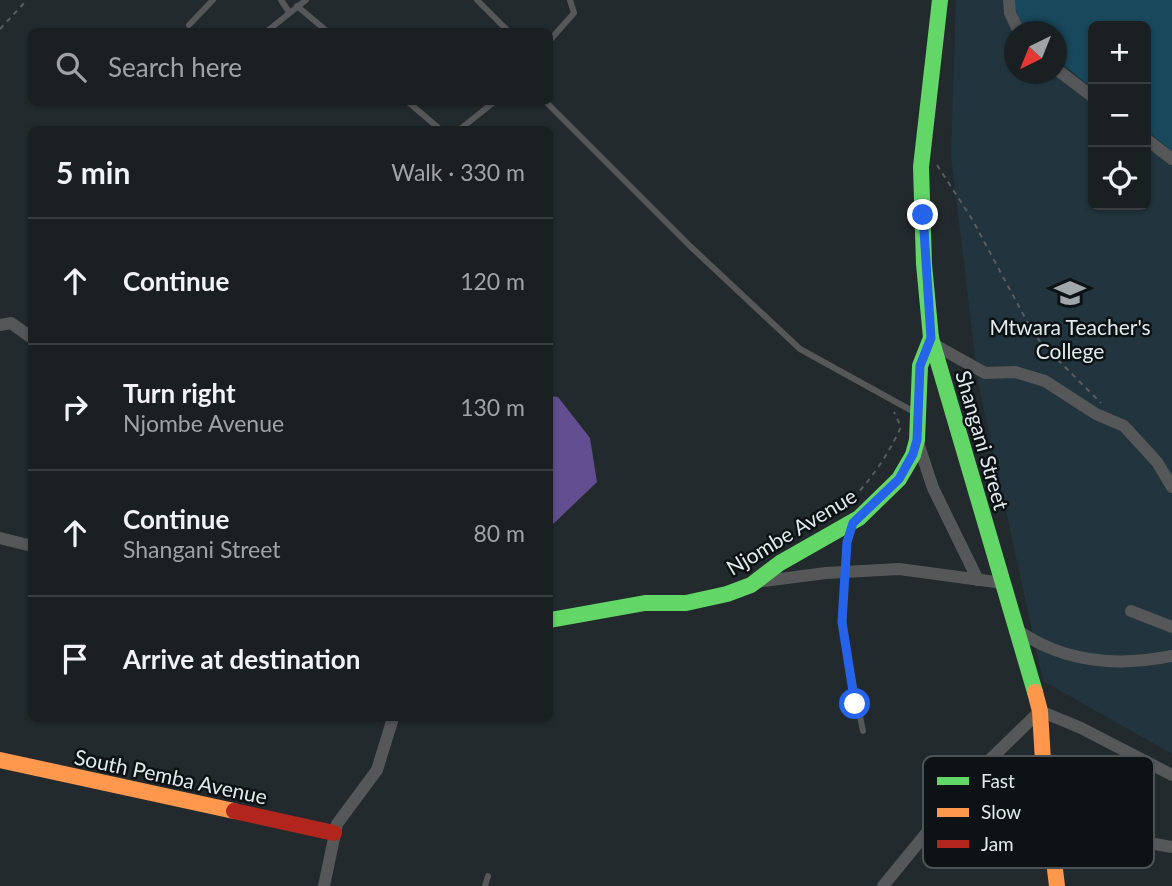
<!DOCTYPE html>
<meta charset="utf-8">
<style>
body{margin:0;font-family:Lato,sans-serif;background:#272d2f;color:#f1f3f6}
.controls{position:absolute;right:21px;top:21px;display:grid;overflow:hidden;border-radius:10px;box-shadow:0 2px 5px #0004}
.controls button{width:63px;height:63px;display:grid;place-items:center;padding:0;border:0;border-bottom:2px solid #383e40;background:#1a2022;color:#f1f3f6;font:35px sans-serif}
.compass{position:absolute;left:1004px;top:21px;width:63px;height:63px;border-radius:50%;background:#1a2022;box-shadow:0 2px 5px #0004;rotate:223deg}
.stop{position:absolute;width:21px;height:21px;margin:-16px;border:5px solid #2563eb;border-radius:50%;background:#fff}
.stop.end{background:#2563eb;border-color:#fff;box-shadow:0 2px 7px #0008}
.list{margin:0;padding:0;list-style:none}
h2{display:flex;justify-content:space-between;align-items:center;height:91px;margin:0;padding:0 28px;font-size:30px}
h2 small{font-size:23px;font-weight:400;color:#9fa3a5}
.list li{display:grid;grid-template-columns:46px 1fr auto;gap:21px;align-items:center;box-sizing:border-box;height:126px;padding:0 28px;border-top:2px solid #383e40}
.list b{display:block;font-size:26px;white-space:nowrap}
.list p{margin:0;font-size:23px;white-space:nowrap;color:#9fa3a5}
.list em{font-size:23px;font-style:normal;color:#9fa3a5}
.icon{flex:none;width:38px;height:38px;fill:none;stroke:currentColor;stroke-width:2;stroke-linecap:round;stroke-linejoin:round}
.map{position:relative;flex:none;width:1172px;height:886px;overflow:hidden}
.search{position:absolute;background:#1a2022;box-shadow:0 2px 5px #0004;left:28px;top:28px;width:525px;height:77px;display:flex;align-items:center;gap:18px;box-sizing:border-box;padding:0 24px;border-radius:10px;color:#9fa3a5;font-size:26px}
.panel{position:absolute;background:#1a2022;box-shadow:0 2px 5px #0004;left:28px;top:126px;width:525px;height:595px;border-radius:10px}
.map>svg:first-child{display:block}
</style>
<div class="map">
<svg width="1172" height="886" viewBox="0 0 1172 886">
<rect width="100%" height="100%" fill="#232a2d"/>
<path fill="#22343d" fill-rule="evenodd" d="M956 0H1172V754L1043 681 978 382 951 155ZM1093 26H1146V205H1093ZM1014 32H1056V74H1014Z"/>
<polygon fill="#19475b" points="1013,0 1172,0 1172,151 1146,130 1146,26 1093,26 1093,89 1057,59 1056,32 1023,31"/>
<polygon fill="#624e90" points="550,396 558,397 590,438 597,482 550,527"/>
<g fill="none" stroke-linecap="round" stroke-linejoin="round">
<g stroke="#5a5d5e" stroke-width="2" stroke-dasharray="5 5" stroke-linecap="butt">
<polyline points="0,29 27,0"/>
<polyline points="937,165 972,219 1031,329 1042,344 1101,403"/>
<path d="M839 512C866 487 885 461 901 427L894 412"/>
<polyline points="846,559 848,540"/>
</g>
<g stroke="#555758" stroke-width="6">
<polyline points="281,0 289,12"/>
<polyline points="477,0 509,32"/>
<polyline points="297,6 328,32"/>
<polyline points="189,25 213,0"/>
<polyline points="266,32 306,0"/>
<polyline points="550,40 574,13 570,0"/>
<polyline points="408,102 441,130"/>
<polyline points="546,102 690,246 800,349 916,413"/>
<polyline points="459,130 494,102"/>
<polyline points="845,572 843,634 863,731"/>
<polyline points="485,886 488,876"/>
</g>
<g stroke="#555758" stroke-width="12">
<polyline points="1009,0 1010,13 1019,32"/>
<polyline points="1056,69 1093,97"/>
<polyline points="1146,139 1172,159"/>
<polyline points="0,325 11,323 32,338"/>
<polyline points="933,344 985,373 1015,372 1045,381 1096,414 1124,426 1157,462 1172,487"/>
<polyline points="918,443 933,488 978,580"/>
<polyline points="0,538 32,546"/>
<polyline points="756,582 826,573 899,569 1003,583"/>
<polyline points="1131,611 1172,627"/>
<path d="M1017 630C1064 663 1118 667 1172 656"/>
<polyline points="1051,825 1172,847"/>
<polyline points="324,886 337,824 377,770 393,718"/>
<polyline points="883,886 974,775 1040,711 1081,728 1172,775"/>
</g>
<g stroke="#63d668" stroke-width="16">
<polyline points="940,0 921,167 924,264 931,338 1035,692"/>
<polyline points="550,620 645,603 686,603 727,594 751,585 780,563 859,518 899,479 913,455 917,440 920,366 931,338"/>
</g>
<g stroke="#ff974d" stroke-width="16">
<polyline points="1035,692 1040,711 1044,778 1057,886"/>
<polyline points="0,760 234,811"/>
</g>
<polyline stroke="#b3261e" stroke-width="16" points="234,811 334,833"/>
</g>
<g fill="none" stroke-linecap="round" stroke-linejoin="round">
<polyline stroke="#2563eb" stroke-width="9" points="855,704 842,622 847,542 853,523 899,479 913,454 917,440 920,366 931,338 923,215"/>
</g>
<defs>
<g id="university-bare" transform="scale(2.415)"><path d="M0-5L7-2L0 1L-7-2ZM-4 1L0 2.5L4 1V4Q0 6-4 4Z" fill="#9fa7aa" stroke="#0d1215" stroke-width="2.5" paint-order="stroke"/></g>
</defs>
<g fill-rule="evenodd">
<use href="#university-bare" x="1070" y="293"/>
</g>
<g text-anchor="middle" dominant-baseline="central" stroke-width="5" stroke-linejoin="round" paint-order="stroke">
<g font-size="21" fill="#e2eaee" stroke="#0d1215">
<text x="1070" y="326">Mtwara Teacher's<tspan x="1070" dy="24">College</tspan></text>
</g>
<g font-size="21" fill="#e2eaee" stroke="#0d1215">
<text transform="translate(983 440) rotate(74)">Shangani Street</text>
<text transform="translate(791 531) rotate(-31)">Njombe Avenue</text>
<text transform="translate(171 776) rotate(12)">South Pemba Avenue</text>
</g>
</g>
<rect x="923" y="756" width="231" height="112" rx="10" fill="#0d1215" stroke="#4d5356" stroke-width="2"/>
<rect x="937" y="777" width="32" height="8" fill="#63d668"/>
<rect x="937" y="808" width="32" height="9" fill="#ff974d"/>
<rect x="937" y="840" width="32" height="8" fill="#b3261e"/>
<g font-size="19" fill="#e2eaee">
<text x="981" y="788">Fast</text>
<text x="981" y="819">Slow</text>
<text x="981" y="851">Jam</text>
</g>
</svg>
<div class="controls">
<button>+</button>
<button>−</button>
<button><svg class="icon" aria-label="locate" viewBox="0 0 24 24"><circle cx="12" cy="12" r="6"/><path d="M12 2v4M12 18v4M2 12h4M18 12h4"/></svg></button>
</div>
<svg class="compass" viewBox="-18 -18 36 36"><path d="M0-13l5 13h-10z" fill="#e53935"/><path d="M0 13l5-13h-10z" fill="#9fa3a5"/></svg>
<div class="stop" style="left:855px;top:704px"></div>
<div class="stop end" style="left:923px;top:215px"></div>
<div class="search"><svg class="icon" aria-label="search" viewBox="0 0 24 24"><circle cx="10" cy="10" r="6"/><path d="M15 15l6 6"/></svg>Search here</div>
<section class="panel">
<h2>5 min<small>Walk · 330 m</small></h2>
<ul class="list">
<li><svg class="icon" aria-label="ahead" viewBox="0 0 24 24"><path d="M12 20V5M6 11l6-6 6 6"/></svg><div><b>Continue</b></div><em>120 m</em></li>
<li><svg class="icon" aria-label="right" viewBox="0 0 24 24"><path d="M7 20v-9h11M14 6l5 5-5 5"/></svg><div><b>Turn right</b><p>Njombe Avenue</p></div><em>130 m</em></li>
<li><svg class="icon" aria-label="ahead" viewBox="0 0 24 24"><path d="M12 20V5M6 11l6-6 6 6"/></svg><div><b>Continue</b><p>Shangani Street</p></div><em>80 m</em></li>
<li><svg class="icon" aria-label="arrive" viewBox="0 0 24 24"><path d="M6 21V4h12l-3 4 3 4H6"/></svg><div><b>Arrive at destination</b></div></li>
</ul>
</section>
</div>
